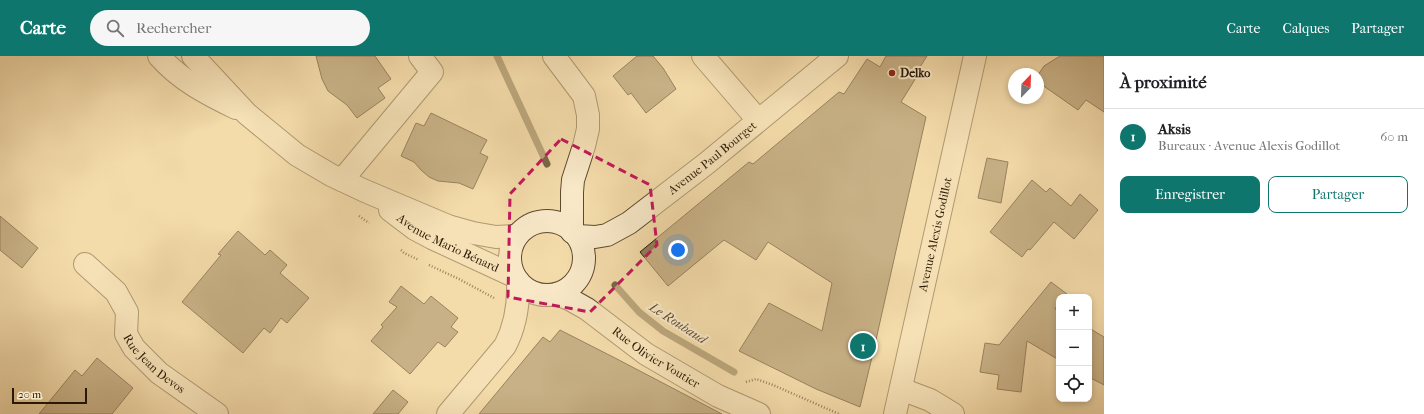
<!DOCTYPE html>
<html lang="fr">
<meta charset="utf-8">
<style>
body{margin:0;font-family:"IM FELL French Canon",serif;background:#f6f6f6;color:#202124}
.controls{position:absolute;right:12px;bottom:12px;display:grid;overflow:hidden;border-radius:8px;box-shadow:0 2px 6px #0003}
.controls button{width:36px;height:36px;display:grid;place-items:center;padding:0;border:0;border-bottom:1px solid #e0e0e0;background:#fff;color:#202124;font:20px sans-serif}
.compass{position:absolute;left:1008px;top:12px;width:36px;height:36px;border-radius:50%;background:#fff;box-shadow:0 2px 6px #0003;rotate:23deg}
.scale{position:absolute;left:12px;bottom:10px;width:75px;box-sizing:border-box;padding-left:4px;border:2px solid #291905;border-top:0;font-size:11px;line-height:14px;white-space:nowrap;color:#291905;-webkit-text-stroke:3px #f8e8c8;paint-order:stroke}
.you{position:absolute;left:678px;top:194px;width:14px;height:14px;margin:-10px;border:3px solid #fff;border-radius:50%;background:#1a73e8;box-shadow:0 0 0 6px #1a73e833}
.badge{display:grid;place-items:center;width:26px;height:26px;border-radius:50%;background:#0f766e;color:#fff;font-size:13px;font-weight:700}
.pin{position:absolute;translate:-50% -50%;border:2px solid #fff;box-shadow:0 1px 4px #0006}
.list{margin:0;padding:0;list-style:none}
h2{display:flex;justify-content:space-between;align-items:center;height:52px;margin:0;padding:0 16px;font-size:17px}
h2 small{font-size:13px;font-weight:400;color:#757577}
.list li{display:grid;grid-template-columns:26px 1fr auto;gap:12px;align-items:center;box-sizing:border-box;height:56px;padding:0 16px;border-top:1px solid #e0e0e0}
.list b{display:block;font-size:15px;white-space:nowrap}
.list p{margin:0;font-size:13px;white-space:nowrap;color:#757577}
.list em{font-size:13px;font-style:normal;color:#757577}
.actions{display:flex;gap:8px;padding:12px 16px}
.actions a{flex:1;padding:9px 0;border:1px solid #0f766e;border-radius:8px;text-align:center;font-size:14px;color:#0f766e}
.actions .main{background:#0f766e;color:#fff}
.icon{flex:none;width:22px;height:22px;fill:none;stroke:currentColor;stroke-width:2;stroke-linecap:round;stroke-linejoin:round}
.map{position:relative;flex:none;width:1104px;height:358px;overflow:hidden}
header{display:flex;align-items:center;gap:24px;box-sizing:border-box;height:56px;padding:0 20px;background:#0f766e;color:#fff}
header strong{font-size:19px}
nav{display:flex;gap:22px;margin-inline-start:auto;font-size:14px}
.search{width:280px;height:36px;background:#f6f6f6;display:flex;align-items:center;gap:10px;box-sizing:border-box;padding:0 14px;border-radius:22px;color:#757577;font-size:15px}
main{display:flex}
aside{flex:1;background:#fff}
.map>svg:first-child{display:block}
</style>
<header>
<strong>Carte</strong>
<div class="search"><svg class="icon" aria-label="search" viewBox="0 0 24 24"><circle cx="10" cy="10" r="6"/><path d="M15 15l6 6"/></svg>Rechercher</div>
<nav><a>Carte</a><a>Calques</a><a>Partager</a></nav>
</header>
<main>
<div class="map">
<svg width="1104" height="358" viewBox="0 0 1104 358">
<rect width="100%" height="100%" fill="#f4dbaa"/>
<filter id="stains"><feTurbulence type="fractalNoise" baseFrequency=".005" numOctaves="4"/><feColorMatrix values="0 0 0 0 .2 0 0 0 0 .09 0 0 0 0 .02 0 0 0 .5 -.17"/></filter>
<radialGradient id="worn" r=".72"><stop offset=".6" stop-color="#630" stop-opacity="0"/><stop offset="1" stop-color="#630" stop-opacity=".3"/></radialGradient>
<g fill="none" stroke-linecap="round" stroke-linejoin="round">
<g stroke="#796646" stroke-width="7">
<polyline points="497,0 547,108"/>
<polyline points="615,229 639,256 663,275 734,316"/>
</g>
</g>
<g fill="#937e5b" stroke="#291905">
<polygon points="316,0 375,0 391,23 378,32 385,42 357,62 347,49 328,35 322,23"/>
<polygon points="637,0 653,0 663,12 676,33 646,57 631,37 628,39 613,20"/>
<polygon points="886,0 927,0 920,11 922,12 901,46 926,61 873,297 860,351 816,333 739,295 769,247 822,275 832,227 768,186 756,204 724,184 668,230 640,196 749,106 753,108 839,36 844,38 867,3 880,11"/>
<polygon points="1060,0 1104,0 1104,56 1086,44 1078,54 1038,26 1038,19 1044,10"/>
<polygon points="431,57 487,84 480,97 488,101 473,133 459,127 438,125 429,121 421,114 414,106 401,100 416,67 424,70"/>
<polygon points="987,102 1008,106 1001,147 978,142"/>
<polygon points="1032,124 1046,136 1050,132 1071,150 1080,138 1098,154 1074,183 1054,166 1030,194 1028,193 1022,201 990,176"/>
<polygon points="0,160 38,192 22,212 0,194"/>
<polygon points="238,175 265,199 270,194 287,209 280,217 309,242 287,267 281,262 270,277 264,272 243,297 182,246 221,199 218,198"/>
<polygon points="1051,226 1067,238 1064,241 1059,241 1059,247 1055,253 1059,255 1059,304 1027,285 1021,336 997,333 999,319 980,316 985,287 999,289"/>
<polygon points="401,230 424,248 431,240 458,262 451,271 458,276 445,291 438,286 410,318 371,285 383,271 381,269 397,251 389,246"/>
<polygon points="1089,272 1104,281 1104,329 1089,321"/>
<polygon points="560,274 617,303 722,358 479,358 543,281 550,286"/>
<polygon points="97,302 133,332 112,358 39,358 75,314 82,320"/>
<polygon points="393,334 408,346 398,358 373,358"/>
</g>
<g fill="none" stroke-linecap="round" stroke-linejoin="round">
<g stroke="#5c4a2e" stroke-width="24">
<g id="minor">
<path d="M159 0C180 24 207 38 236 52"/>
<polyline points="193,0 247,58 297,99 331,119 365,135 448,170 473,177 496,181 517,180"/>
<polyline points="554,0 584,40 588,59 588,73 584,90 573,124 572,136 572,176"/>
<polyline points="703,0 758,64"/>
<polyline points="342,124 432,16 420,0"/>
<path id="s1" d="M390 154 415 173 432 182 514 220"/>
<circle cx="547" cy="202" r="37"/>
<path id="s2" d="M577 180 595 181 607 179 629 167 707 107 837 0"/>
<path id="s3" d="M85 208 116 236 127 256 126 278 134 292 159 317 217 358"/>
<path id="s4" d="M557 238 571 244 587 253 646 298 718 340 759 358"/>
<polyline points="901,333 930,344 953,358"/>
<path d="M448 358 505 290C516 269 519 249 518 225"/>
<path id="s5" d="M895 358 975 0"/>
</g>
</g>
<g stroke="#291905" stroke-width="2.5" stroke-dasharray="1 2" stroke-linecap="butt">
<polyline points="359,160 369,167"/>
<polyline points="401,194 404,197 419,204"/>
<polyline points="429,209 459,223 494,242"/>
<polyline points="746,326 756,323 773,329 839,358"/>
</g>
<use href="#minor" stroke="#f8e8c8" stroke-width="22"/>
</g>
<path d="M0 0H1104V358H0ZM561 83 650 129 657 189 590 256 508 241 510 138Z" fill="#f4dbaa" fill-opacity=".55" fill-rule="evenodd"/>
<path fill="none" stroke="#c2185b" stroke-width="3" stroke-dasharray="8 5" stroke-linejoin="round" d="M561 83 650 129 657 189 590 256 508 241 510 138Z"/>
<circle fill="#8f2418" stroke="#f8e8c8" stroke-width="1.5" cx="892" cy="17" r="4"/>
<g text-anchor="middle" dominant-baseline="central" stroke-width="4" stroke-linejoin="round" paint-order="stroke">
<g font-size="12" font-weight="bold" fill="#291905" stroke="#f8e8c8" text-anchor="start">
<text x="900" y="17">Delko</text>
</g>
<g font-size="12" fill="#291905" stroke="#f8e8c8">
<text stroke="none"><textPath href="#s2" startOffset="161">Avenue Paul Bourget</textPath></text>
<text stroke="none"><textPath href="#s5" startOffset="184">Avenue Alexis Godillot</textPath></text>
<text stroke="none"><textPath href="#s1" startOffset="67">Avenue Mario Bénard</textPath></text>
<text stroke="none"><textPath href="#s4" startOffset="118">Rue Olivier Voutier</textPath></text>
<text stroke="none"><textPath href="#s3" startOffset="128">Rue Jean Devos</textPath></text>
</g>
<g font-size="13" font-style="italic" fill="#5f4c31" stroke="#f8e8c8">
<text transform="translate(678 267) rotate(33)">Le Roubaud</text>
</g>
</g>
<rect width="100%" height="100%" filter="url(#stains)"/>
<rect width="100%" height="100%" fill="url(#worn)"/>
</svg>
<div class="controls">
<button>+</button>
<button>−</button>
<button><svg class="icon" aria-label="locate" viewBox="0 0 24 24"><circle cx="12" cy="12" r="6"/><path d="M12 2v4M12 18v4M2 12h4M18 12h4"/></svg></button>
</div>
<svg class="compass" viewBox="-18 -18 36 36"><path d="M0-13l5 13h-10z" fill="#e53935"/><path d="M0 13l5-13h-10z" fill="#757577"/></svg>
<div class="scale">20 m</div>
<div class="you"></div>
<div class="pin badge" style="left:863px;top:290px">1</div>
</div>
<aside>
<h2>À proximité<small></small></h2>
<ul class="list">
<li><span class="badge">1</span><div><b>Aksis</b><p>Bureaux · Avenue Alexis Godillot</p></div><em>60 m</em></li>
</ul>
<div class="actions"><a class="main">Enregistrer</a><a>Partager</a></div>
</aside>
</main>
